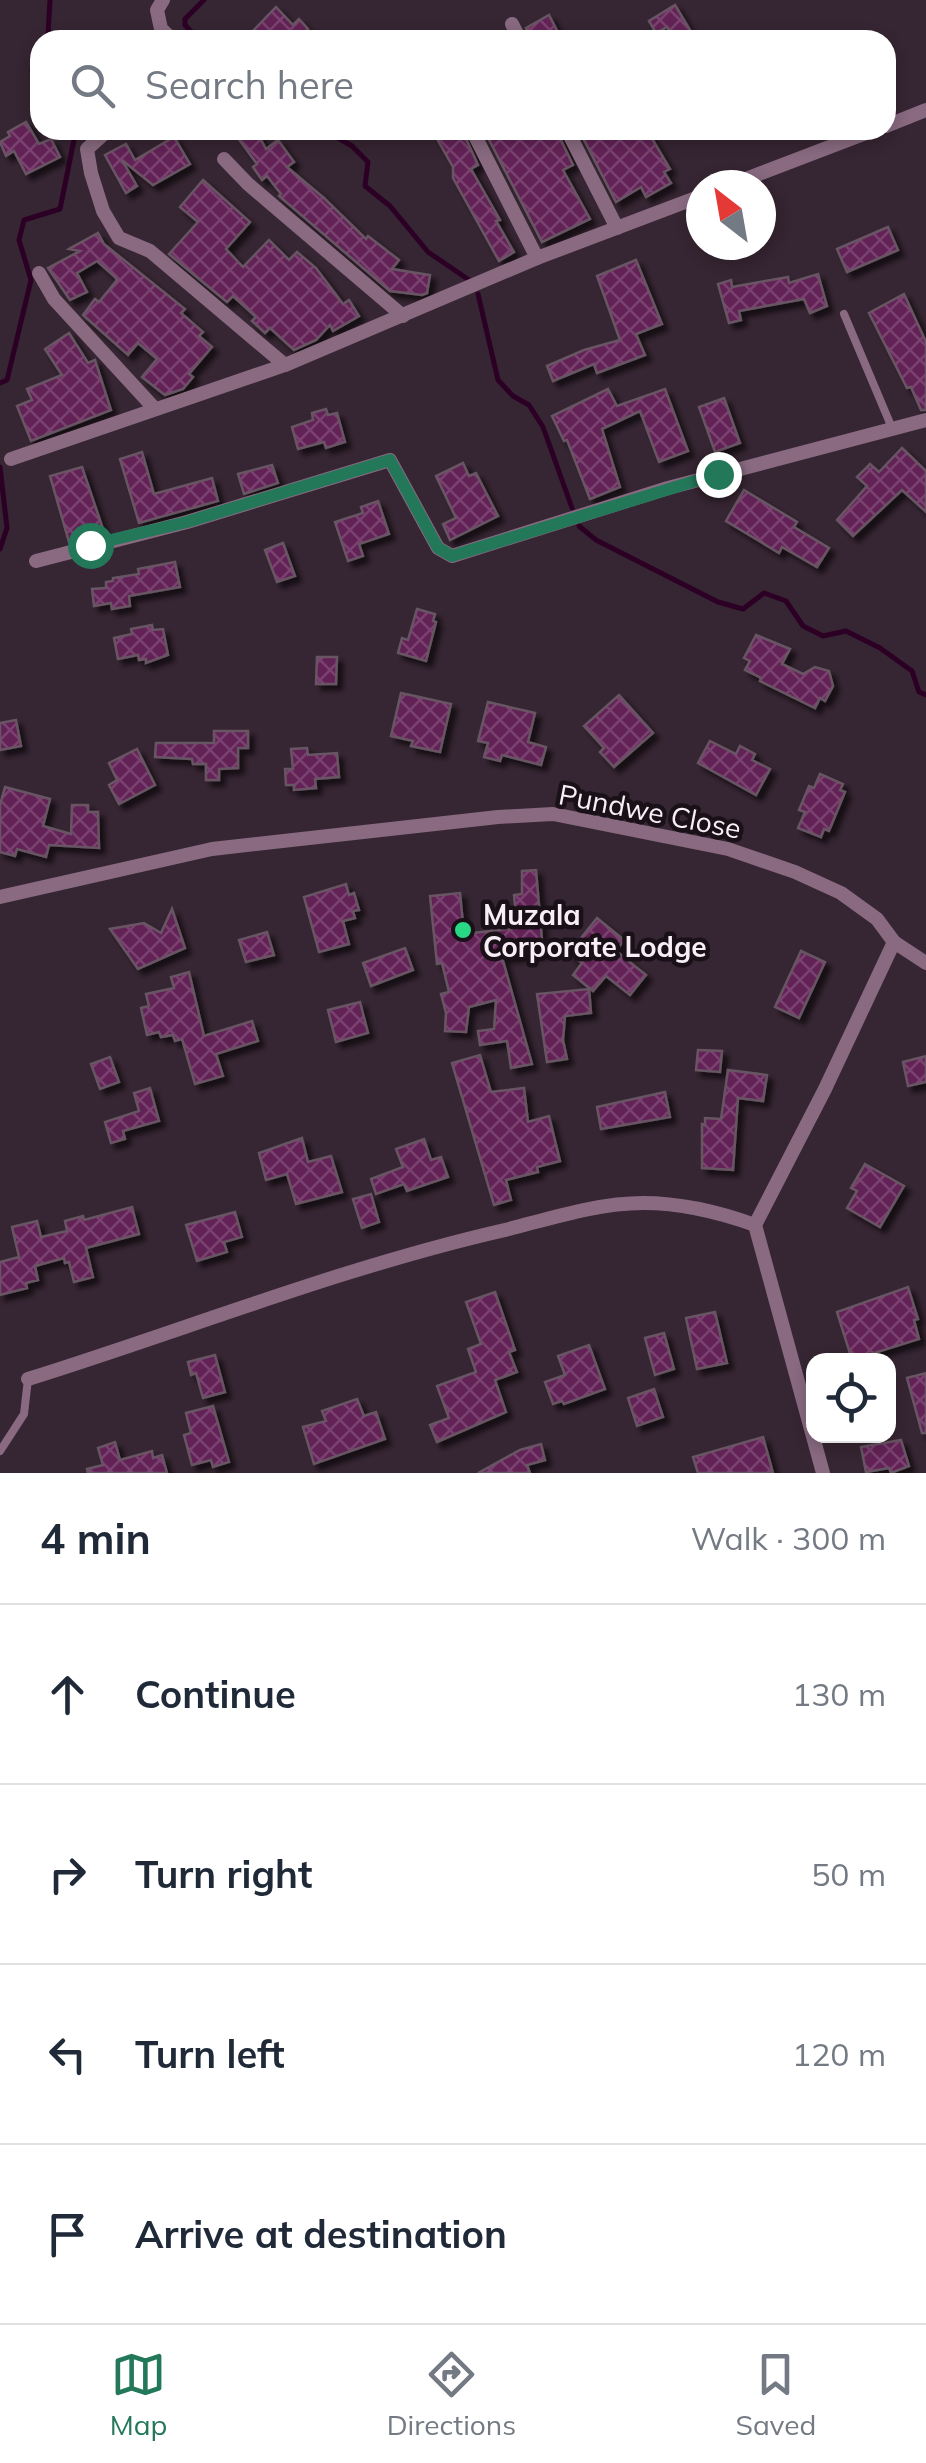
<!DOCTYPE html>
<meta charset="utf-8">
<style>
body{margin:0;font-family:Mulish,sans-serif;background:#f6f6f7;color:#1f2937}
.controls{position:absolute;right:30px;bottom:30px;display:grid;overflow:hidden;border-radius:20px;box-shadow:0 5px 15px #0003}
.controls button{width:90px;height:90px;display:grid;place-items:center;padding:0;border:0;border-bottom:2px solid #e0e1e3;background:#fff;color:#1f2937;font:50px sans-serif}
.compass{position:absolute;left:686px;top:170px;width:90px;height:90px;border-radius:50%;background:#fff;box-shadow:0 5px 15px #0003;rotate:329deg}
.stop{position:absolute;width:30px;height:30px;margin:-22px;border:8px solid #23785a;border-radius:50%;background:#fff}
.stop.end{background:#23785a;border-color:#fff;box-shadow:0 2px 10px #0008}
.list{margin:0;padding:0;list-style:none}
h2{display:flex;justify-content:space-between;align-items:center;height:130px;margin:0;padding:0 40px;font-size:42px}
h2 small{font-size:32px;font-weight:400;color:#747a83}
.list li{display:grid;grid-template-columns:65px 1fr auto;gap:30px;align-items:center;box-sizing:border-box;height:180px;padding:0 40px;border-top:2px solid #e0e1e3}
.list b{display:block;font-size:38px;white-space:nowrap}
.list em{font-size:32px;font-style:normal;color:#747a83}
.icon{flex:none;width:55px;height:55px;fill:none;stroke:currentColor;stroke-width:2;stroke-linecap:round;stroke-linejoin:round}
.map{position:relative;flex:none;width:926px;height:1473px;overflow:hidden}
.search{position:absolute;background:#fff;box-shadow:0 5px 15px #0003;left:30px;right:30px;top:30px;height:110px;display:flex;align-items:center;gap:25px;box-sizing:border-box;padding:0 35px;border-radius:30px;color:#747a83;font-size:38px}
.sheet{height:850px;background:#fff}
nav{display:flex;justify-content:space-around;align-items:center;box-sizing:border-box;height:140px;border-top:2px solid #e0e1e3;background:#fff;font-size:28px;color:#747a83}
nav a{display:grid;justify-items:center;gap:5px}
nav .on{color:#23785a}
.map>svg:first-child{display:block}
</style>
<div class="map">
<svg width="926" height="1473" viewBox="0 0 926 1473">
<defs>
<pattern id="building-cross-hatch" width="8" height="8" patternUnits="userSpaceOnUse" patternTransform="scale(2.5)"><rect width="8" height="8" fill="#632356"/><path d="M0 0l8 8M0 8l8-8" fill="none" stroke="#7a436f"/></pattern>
<filter id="shadow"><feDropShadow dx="5.5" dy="5.5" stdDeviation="2.5" flood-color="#0009"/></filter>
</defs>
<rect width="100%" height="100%" fill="#362532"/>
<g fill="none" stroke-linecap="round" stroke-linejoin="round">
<g stroke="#2c0025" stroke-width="5">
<polyline points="45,40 48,35 50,0"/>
<polyline points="199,40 185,25 185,19 204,0"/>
<path d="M40 47C31 61 28 78 40 91"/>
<polyline points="324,130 352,146 368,162 365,186 390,206 428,252 472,282"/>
<polyline points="478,294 498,380 513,396 529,405 543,427 572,508"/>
<polyline points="0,383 7,380 31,280 19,240 24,220 60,209 76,130"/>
<polyline points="0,467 7,528 0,549"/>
<polyline points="579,526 596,540 718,602 743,609 764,593 786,601 803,626 823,636 846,631 880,648 912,671 919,692 926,695"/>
</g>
</g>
<g fill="url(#building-cross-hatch)" stroke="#685563" stroke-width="2.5" filter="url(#shadow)">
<polygon points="675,5 696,40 675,40 667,27 656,33 649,21"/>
<polygon points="276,7 293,25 299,19 308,29 304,33 312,40 260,40 252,32"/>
<polygon points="549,15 562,40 531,40 526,28"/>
<polygon points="26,122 39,144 51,139 60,157 26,174 14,151 6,156 0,142 10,136 8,132"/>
<polygon points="245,130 256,130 266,149 278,140 294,162 287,167 324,198 366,239 368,236 399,260 392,269 430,275 427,293 422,295 390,291 279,196 281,194 267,176 262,180 253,167 257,164 238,138"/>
<polygon points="432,130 462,130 478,165 471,169 500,220 496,221 514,252 499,261 453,178 453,167"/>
<polygon points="484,130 507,130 513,138 527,130 556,130 573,165 563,170 590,219 542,242"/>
<polygon points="579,130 647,130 670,169 664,172 671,183 646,197 641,187 616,202"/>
<polygon points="174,137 190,164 153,185 122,160 137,186 126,193 105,155 126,144 135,160"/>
<polygon points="203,180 250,222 226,249 243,267 269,240 289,260 297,252 316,268 343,304 349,300 359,316 333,331 330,325 316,340 294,350 270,328 265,333 252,321 256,317 233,296 227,302 169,254 198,222 180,207"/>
<polygon points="888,227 898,250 847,272 837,249"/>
<polygon points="98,233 104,244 185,309 181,313 203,332 199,336 212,347 189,374 193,377 183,389 165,395 142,377 157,359 138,343 128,355 83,315 95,299 99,302 117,280 115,277 97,261 77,273 87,292 70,300 48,268 80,251 69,249"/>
<polygon points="636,260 662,324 636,334 645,355 597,373 594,364 553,381 547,366 584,350 620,340 597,276"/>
<polygon points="818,274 827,306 810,313 804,299 739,311 741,320 729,323 718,284 731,280 732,287 788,277 789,283"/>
<polygon points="904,294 926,342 926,410 921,410 911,387 907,388 869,313"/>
<polygon points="69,333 88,363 95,360 111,410 31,441 17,406 32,400 27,389 62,375 45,349"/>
<polygon points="608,389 617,406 665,389 688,451 659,462 640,411 602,429 620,487 590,499 567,440 564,441 552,416"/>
<polygon points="724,398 740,443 715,452 699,407"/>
<polygon points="326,409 328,415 337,413 345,442 326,448 324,442 298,449 292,427 313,420 312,413"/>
<polygon points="902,448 926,471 926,512 902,490 853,536 837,520 867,486 857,477 870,464 879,472"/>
<polygon points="142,452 154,494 212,478 218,501 139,523 120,459"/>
<polygon points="463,463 469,476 476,473 498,516 450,540 443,524 456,518 436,476"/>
<polygon points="272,465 278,483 244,494 238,474"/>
<polygon points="82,467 104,532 69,542 50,476"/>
<polygon points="744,490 797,522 794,527 829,548 817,567 782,547 779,553 726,521"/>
<polygon points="378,501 389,534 359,544 363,556 348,561 335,522 363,513 361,507"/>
<polygon points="283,543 295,576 277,582 265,550"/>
<polygon points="175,562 180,587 129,596 130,606 112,609 111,603 94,606 92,589 106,588 106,582 113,581 113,578 139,574 138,569"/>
<polygon points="417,609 435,614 433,621 436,622 426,661 398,653 402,638 408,640"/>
<polygon points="152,625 153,630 163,629 168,655 146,663 146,659 139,660 138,655 118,659 114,638 132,634 131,629"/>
<polygon points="756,635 790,649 782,664 803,674 815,667 829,671 833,686 825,701 820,698 815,708 760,681 761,678 745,670 750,661 744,658"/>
<polygon points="317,657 337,657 336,684 316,684"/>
<polygon points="401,693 451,704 440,752 411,746 413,741 391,736"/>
<polygon points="619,695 653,733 614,767 600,752 604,748 584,726"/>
<polygon points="488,702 535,713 528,742 546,747 541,765 502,755 500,761 484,757 488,743 478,741"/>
<polygon points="16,720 21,746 0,750 0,723"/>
<polygon points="214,731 248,731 248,748 238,748 238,768 219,769 219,780 206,780 206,764 193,764 192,759 155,757 156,743 214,743"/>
<polygon points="710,741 736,754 740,746 755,754 752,760 770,769 756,795 698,763"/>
<polygon points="307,748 308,755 337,753 339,777 315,779 316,788 294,790 294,785 286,785 285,769 293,769 291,749"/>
<polygon points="137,749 155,785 119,804 109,785 117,780 109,763"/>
<polygon points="820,774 843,784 840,790 845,792 829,831 824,829 821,837 798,828 805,812 799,810 809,786 814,788"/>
<polygon points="5,787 50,799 43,826 71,834 72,805 88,805 88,812 98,812 99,848 49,845 46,857 17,849 15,856 0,852 0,805"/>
<polygon points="536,870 543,952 502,957 532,1064 511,1068 507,1041 480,1045 478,1031 494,1029 496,1000 469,1007 466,1032 445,1031 446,1013 441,994 449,992 442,963 437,964 430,896 460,893 464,934 517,928 514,895 522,894 522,871"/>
<polygon points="346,884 349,895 354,893 359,910 353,911 355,918 343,921 349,944 319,952 304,897"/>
<polygon points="172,909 185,948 138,969 110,929 144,923 161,933"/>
<polygon points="597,918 624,940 616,951 646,975 630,995 606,976 593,991 573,975 582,963 569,953"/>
<polygon points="267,932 274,955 246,962 239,940"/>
<polygon points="405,948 413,970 371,986 363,963"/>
<polygon points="801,951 825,962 799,1018 775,1007"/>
<polygon points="189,972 204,1036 252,1021 258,1041 216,1054 223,1076 195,1084 182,1039 175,1041 173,1035 161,1037 159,1032 147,1035 141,1008 149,1006 146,994 174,988 171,977"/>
<polygon points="589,989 591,1013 565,1016 563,1040 567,1059 547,1062 537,994"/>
<polygon points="360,1002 368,1033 336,1042 328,1010"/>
<polygon points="698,1050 722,1051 720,1072 696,1070"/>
<polygon points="480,1055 491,1092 524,1088 528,1122 549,1116 560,1161 537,1167 538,1172 506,1180 511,1200 494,1205 452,1063"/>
<polygon points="926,1056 926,1082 908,1086 903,1062"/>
<polygon points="110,1057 119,1082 100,1089 91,1064"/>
<polygon points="728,1070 767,1075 763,1101 738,1098 733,1170 702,1168 702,1124 705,1125 705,1118 721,1119"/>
<polygon points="150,1088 159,1121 123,1131 125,1139 111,1143 105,1122 139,1111 134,1093"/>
<polygon points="665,1092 670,1117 601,1129 597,1107"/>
<polygon points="302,1138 308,1162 331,1156 342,1192 296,1204 287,1174 266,1180 259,1153"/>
<polygon points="424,1139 431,1160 441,1157 448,1177 407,1191 404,1184 376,1194 371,1179 403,1167 396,1149"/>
<polygon points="865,1164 904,1186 880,1227 847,1208 857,1191 851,1188"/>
<polygon points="371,1194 379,1222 362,1228 353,1199"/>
<polygon points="132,1207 139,1234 86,1248 93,1277 74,1282 69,1262 65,1263 64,1258 35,1266 38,1280 26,1283 27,1288 0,1295 0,1262 19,1257 12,1227 37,1221 41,1237 67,1231 65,1221 83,1216 84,1220"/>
<polygon points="235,1212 242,1237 224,1242 227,1252 197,1261 186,1225"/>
<polygon points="908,1287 918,1319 914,1320 919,1339 852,1360 837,1312"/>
<polygon points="495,1292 515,1350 509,1352 517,1372 495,1380 506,1412 437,1442 430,1425 449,1418 437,1386 476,1372 468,1349 481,1344 466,1302"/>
<polygon points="715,1312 727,1363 697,1369 686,1318"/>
<polygon points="664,1333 674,1369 655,1375 645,1338"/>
<polygon points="589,1345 605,1389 564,1404 562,1401 553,1404 545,1382 565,1375 558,1356"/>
<polygon points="215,1355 225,1392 203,1398 196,1373 191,1375 188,1362"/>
<polygon points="926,1373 926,1433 922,1433 907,1378"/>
<polygon points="654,1389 663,1417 637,1426 628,1398"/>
<polygon points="357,1399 364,1416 376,1412 385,1439 314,1464 303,1427 326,1421 322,1411"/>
<polygon points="213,1406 229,1462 213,1467 211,1460 192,1465 184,1435 191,1433 186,1413"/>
<polygon points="763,1437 773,1473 698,1473 693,1457"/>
<polygon points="901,1440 909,1466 891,1473 889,1468 866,1472 861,1447"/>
<polygon points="115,1442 120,1460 152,1451 153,1458 162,1455 167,1473 88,1473 87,1469 103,1465 98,1448"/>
<polygon points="541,1444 545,1460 527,1465 530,1473 478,1473 520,1450"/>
</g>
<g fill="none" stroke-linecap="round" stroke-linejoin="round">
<g stroke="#896a81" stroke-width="8">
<polyline points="844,314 892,428"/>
<polyline points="0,1451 24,1414 28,1379"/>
</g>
<g stroke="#896a81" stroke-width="14">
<polyline points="163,0 157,10 161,29 173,40"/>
<polyline points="512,24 520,40"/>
<polyline points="886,126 926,110"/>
<polyline points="108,130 87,149 91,173 103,211 119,238 150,251 285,365"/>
<polyline points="472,130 537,258"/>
<polyline points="567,130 617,228"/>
<polyline points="224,159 248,184 403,316"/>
<polyline points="730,185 874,130"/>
<polyline points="39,273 54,299 155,409"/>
<polyline points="11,459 285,365 537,258 701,196"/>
<polyline points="36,561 187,522 390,460 438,548 452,556 668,488 926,420"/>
<polyline points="0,897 212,849 498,817 553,814 728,849 795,872 841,893 877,919 894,942 926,963"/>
<polyline points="755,1225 825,1089 894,942"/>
<polyline points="755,1225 823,1473"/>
<path d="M28 1379C188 1329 345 1266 509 1229 552 1218 598 1203 643 1203 682 1203 719 1212 755 1225"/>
</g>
</g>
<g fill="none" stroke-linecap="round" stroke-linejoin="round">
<polyline stroke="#23785a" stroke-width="12" points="90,545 187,522 390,460 438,548 452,556 718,474"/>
</g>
<circle fill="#28d885" stroke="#191117" stroke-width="4" cx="463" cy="930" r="10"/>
<g text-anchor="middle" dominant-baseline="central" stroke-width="9" stroke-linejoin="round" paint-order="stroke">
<g font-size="28" fill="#f9eef6" stroke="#191117">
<text transform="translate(650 811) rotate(11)">Pundwe Close</text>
</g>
<g font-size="28" font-weight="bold" fill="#f9eef6" stroke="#191117" text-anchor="start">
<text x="483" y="914">Muzala<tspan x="483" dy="32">Corporate Lodge</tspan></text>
</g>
</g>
</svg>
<div class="controls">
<button><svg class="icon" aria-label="locate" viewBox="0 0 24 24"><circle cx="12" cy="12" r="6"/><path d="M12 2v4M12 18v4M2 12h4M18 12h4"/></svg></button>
</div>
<svg class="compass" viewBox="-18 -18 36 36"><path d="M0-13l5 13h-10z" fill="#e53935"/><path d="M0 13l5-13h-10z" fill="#747a83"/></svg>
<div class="stop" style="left:90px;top:545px"></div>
<div class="stop end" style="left:718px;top:474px"></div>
<div class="search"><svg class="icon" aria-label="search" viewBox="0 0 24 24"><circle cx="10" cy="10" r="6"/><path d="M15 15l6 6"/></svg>Search here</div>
</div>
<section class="sheet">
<h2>4 min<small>Walk · 300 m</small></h2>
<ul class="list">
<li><svg class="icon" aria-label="ahead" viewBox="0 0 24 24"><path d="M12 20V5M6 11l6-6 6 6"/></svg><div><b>Continue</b></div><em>130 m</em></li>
<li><svg class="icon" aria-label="right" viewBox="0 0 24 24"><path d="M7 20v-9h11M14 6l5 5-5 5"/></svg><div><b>Turn right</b></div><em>50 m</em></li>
<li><svg class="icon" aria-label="left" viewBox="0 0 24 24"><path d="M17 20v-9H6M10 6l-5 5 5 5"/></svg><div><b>Turn left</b></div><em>120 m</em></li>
<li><svg class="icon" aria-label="arrive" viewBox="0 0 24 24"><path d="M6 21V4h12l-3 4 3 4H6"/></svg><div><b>Arrive at destination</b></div></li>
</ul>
</section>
<nav>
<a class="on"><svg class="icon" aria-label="map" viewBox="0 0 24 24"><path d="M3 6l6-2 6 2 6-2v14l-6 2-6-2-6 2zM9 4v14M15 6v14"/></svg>Map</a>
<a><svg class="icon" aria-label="directions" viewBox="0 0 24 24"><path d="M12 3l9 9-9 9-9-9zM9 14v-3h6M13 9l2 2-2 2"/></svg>Directions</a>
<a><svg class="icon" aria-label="saved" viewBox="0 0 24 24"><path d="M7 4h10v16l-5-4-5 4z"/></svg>Saved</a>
</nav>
